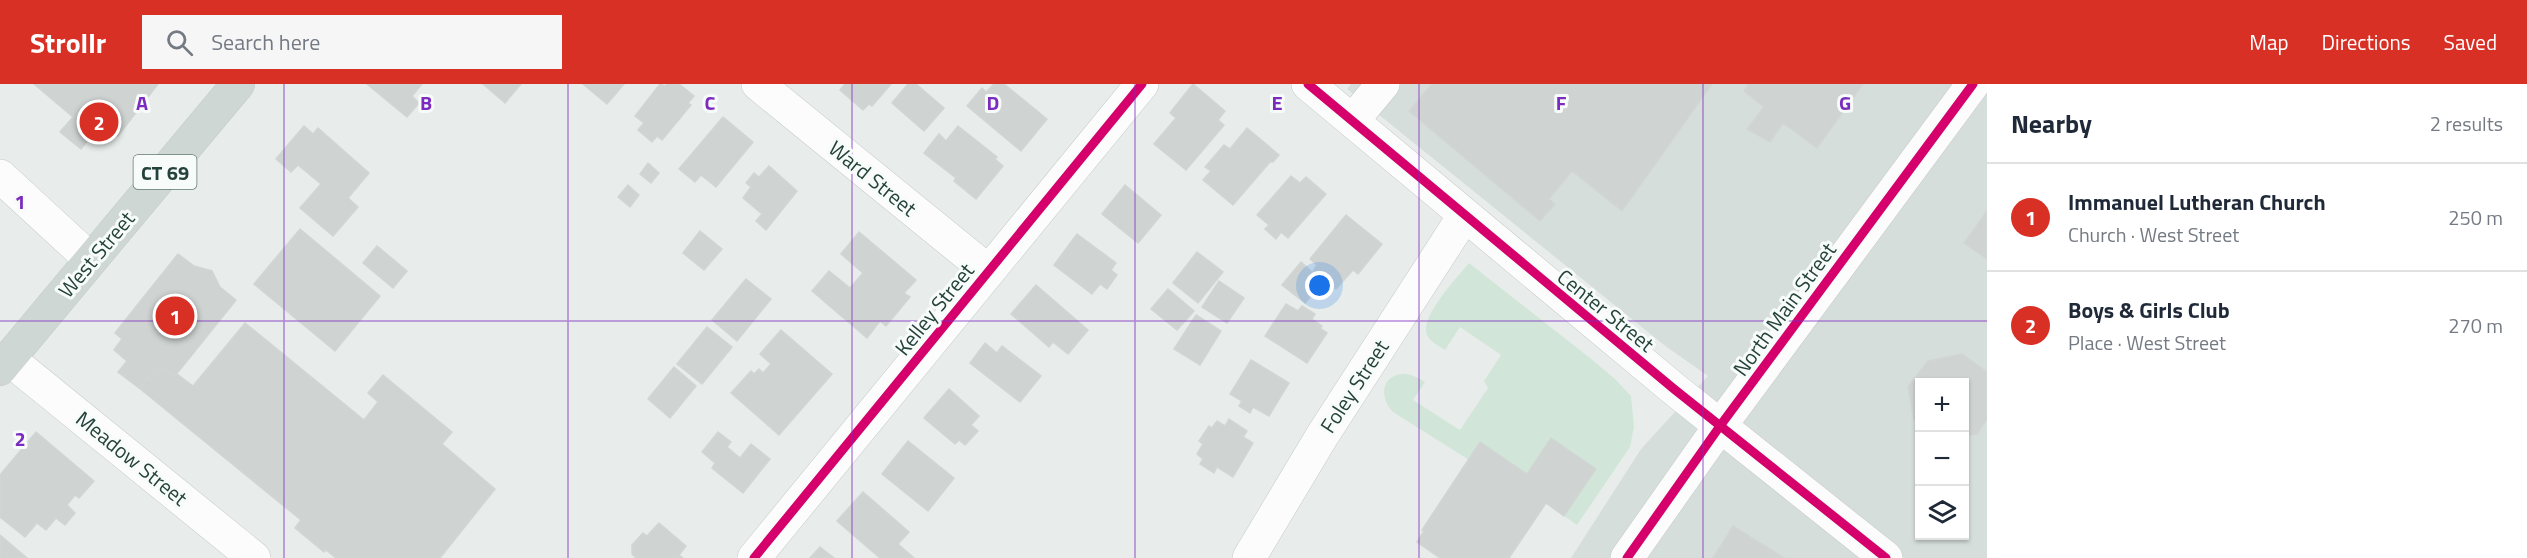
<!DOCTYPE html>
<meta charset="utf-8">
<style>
body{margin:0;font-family:"Titillium Web",sans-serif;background:#f6f6f7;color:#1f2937}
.controls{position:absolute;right:18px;bottom:18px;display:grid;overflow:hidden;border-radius:0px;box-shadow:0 2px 4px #0004}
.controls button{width:54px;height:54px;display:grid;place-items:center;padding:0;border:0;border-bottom:2px solid #e0e1e3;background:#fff;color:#1f2937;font:30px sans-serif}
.you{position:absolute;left:1320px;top:202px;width:21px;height:21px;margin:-15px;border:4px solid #fff;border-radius:50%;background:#1a73e8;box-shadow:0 0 0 9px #1a73e833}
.badge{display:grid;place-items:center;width:39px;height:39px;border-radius:50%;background:#d93025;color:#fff;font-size:20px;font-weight:700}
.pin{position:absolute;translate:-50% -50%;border:3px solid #fff;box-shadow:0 2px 6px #0006}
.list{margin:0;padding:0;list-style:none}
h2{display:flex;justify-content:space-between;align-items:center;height:78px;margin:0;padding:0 24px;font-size:26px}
h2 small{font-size:20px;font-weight:400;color:#747a83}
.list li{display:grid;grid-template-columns:39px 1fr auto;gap:18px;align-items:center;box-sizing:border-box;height:108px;padding:0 24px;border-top:2px solid #e0e1e3}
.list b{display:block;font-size:22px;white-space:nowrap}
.list p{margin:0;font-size:20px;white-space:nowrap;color:#747a83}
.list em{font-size:20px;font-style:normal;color:#747a83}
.icon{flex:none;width:33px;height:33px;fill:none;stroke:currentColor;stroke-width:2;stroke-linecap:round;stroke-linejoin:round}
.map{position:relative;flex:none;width:1987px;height:474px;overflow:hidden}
header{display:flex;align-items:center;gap:36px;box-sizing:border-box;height:84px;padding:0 30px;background:#d93025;color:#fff}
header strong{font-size:28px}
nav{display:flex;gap:33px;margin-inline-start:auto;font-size:21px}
.search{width:420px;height:54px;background:#f6f6f7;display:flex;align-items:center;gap:15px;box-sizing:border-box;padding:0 21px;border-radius:0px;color:#747a83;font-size:22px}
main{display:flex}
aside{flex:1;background:#fff}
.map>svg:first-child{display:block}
</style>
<header>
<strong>Strollr</strong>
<div class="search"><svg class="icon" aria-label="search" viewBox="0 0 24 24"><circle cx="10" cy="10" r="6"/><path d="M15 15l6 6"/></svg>Search here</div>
<nav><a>Map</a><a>Directions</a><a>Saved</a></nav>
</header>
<main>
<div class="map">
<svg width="1987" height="474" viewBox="0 0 1987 474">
<rect width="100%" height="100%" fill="#e8edeb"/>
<path fill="#d6dedb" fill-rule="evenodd" d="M1351 0H1987V474H1571L1641 365 1708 292 1664 261 1347 5ZM1920 298H1964V452H1920Z"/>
<path fill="#d1e6d8" d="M1469 179 1590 274 1615 295 1631 312 1634 343 1630 363 1577 441 1564 432 1596 385 1551 354 1527 390 1480 359 1469 376 1393 328C1380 315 1380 293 1401 290 1409 289 1418 294 1425 298L1413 316 1460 346 1488 304 1484 297 1501 271 1460 243 1445 266C1439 262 1430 258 1427 251 1419 234 1458 192 1469 179Z"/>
<g fill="#cfd4d2" stroke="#d1d6d4" stroke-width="1.5">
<polygon points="34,0 158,0 118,52 108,44 98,55 93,50 81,65 60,48 73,33"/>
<polygon points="367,0 422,0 412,12 419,19 407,33"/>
<polygon points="483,0 521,0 505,19"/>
<polygon points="583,0 624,0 607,20"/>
<polygon points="660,0 665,2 667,0 679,0 694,12 688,19 691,21 662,56 657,52 652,58 638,46 644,39 635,32"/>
<polygon points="845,0 891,0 872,22 869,20 863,26 840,6"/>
<polygon points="908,0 916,0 944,24 924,47 892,19"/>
<polygon points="994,0 1004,0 1047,35 1021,67 967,22 982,4 986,8"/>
<polygon points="1193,0 1225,27 1218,36 1224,41 1186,86 1154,60 1176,34 1170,29"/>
<polygon points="1432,0 1712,0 1622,127 1572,87 1549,115 1555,120 1540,137 1409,27"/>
<polygon points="1746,0 1863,0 1817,64 1783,39 1770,58 1747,45 1764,23 1744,7 1748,1"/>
<polygon points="723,33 753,58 716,103 701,91 695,98 679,85"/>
<polygon points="304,42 313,50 318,44 369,89 348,114 358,123 333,152 300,124 321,100 298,81 291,88 276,75"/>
<polygon points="958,42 997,73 995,75 1003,82 976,115 954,97 956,94 924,69 939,50 946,57"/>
<polygon points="1247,44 1279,71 1273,78 1270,78 1233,121 1203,96 1211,87 1205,83 1224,61 1230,65"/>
<polygon points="648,79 659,89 651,99 640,90"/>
<polygon points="769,82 797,107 766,146 756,137 762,130 743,114 751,103 746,99 754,89 759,93"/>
<polygon points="1291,92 1300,99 1306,93 1326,110 1288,154 1281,148 1276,155 1265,145 1269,141 1257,131"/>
<polygon points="628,101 639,111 630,123 618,113"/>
<polygon points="1125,101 1161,131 1138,159 1102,130"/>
<polygon points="1987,127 1987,175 1964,159"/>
<polygon points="1346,131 1382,160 1358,190 1353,186 1336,205 1313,187 1317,181 1310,175"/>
<polygon points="300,145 380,212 335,267 254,200"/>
<polygon points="700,147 722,165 704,186 683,169"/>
<polygon points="859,148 916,196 904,209 910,213 886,242 880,237 867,254 812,207 829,187 850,204 863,189 841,170"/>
<polygon points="1077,150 1116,179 1111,186 1117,191 1107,205 1100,200 1092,210 1054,181"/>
<polygon points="377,162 407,187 393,204 363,179"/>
<polygon points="1197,168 1223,188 1198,219 1173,199"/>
<polygon points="178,170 194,182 212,187 220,203 236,216 175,292 164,284 151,296 148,293 139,304 118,288 127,277 114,266 122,255 115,249"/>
<polygon points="1301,178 1323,198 1305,219 1282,201"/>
<polygon points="746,195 771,215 737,257 712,236"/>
<polygon points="1219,197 1244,214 1227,239 1202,223"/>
<polygon points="1036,201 1088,246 1068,270 1053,258 1049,263 1011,230"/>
<polygon points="1168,205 1194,227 1177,246 1151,225"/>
<polygon points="1286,220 1298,227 1302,222 1315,230 1312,235 1322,242 1320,244 1327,249 1307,279 1265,252"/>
<polygon points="1196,231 1221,247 1200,281 1174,265"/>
<polygon points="245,239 364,336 378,318 368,309 383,291 452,348 442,360 495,405 440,474 336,474 326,466 324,468 295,444 301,436 139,304 148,293 151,296 164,284 175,292 177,290 193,302"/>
<polygon points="707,243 732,263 702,300 677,280"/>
<polygon points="781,246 832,290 779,351 731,309 751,287 754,290 759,285 763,289 771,280 760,270"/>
<polygon points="985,259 997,269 1002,262 1041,292 1020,318 970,279"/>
<polygon points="1962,270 1987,288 1987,335 1977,350 1964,352 1964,298 1920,298 1920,340 1914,336 1908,303 1928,277"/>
<polygon points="1251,276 1289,299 1269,332 1253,323 1250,329 1239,322 1242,317 1230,310"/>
<polygon points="674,283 696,302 670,334 648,315"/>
<polygon points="949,305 979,332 971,341 978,347 965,361 959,356 955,360 924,334"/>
<polygon points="1229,335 1247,347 1243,353 1253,359 1233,393 1217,383 1214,389 1200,380 1203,375 1197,370 1203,360 1199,357 1209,342 1212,344 1217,337 1225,342"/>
<polygon points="36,348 94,397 79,414 75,411 67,421 75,429 65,441 56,434 46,446 37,439 25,453 0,433 0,391"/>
<polygon points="718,348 731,358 727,363 740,374 751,360 770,375 743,409 712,384 715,379 702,368"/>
<polygon points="1551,354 1596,385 1564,432 1546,419 1509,474 1440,474 1417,458 1424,447 1422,446 1480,358 1527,390"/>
<polygon points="908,357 954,394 928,427 882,390"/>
<polygon points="863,408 909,448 898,460 914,474 880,474 837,437"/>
<polygon points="659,439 686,462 679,471 683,474 636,474 632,470 632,461 643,449 647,452"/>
<polygon points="1733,442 1784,474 1713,474"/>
<polygon points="0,451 27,474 0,474"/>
<polygon points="820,463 834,474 810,474"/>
</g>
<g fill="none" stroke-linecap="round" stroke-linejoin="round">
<g stroke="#c5cac8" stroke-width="34">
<g id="minor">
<polyline points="758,0 988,187"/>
<polyline points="1308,0 1674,305 1886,474"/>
<polyline points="1353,36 1383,0"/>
<polyline points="0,92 90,175"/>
<polyline points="9,275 254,474"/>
<polyline points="754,474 1142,0"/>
<polyline points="1249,474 1322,352 1464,132"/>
<polyline points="1627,474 1720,342 1973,0"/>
</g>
</g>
<g stroke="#c3ccc9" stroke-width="34">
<polyline id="major" points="0,285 238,0"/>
</g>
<use href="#minor" stroke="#fcfcfc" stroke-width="33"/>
<use href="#major" stroke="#cfd7d5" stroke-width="33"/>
<g stroke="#f7fbf9" stroke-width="13">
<g id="cycleway">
<polyline points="1308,0 1674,305 1886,474"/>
<polyline points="754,474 1142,0"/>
<polyline points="1627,474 1720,342 1973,0"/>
</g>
</g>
<use href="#cycleway" stroke="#d6006c" stroke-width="9"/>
</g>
<path fill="none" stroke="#7b2cbf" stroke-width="1.5" stroke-opacity="0.55" d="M284 0V474M568 0V474M852 0V474M1135 0V474M1419 0V474M1703 0V474M0 237H1987"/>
<g text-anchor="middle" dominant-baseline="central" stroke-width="6" stroke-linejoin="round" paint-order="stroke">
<rect fill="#f7fbf9" stroke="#637a73" stroke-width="1.5" x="133.5" y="71" width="63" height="34" rx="4.5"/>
<g font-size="20" font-weight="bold" fill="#24423a">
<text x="165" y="88">CT 69</text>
</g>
<g font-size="21" fill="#24423a" stroke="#f7fbf9">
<text transform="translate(873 94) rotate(39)">Ward Street</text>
<text transform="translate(96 170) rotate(-50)">West Street</text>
<text transform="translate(934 225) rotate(-51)">Kelley Street</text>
<text transform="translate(1784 225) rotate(-54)">North Main Street</text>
<text transform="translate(1606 226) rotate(39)">Center Street</text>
<text transform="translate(1354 302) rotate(-57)">Foley Street</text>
<text transform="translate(132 374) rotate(39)">Meadow Street</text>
</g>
</g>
<g font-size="20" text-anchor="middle" font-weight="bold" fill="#7b2cbf" stroke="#f7fbf9" stroke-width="6" stroke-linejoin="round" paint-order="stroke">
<text x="142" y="26">A</text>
<text x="426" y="26">B</text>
<text x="710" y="26">C</text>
<text x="993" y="26">D</text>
<text x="1277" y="26">E</text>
<text x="1561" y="26">F</text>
<text x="1845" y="26">G</text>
<text x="20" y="125">1</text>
<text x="20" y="362">2</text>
</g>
</svg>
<div class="controls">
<button>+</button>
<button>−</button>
<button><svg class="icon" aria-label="layers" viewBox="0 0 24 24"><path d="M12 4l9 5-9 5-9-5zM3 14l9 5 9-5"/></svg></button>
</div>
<div class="you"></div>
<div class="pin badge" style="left:175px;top:232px">1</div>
<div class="pin badge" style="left:99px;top:38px">2</div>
</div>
<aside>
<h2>Nearby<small>2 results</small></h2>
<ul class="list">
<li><span class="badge">1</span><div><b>Immanuel Lutheran Church</b><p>Church · West Street</p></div><em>250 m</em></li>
<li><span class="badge">2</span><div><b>Boys &amp; Girls Club</b><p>Place · West Street</p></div><em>270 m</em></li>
</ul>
</aside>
</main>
